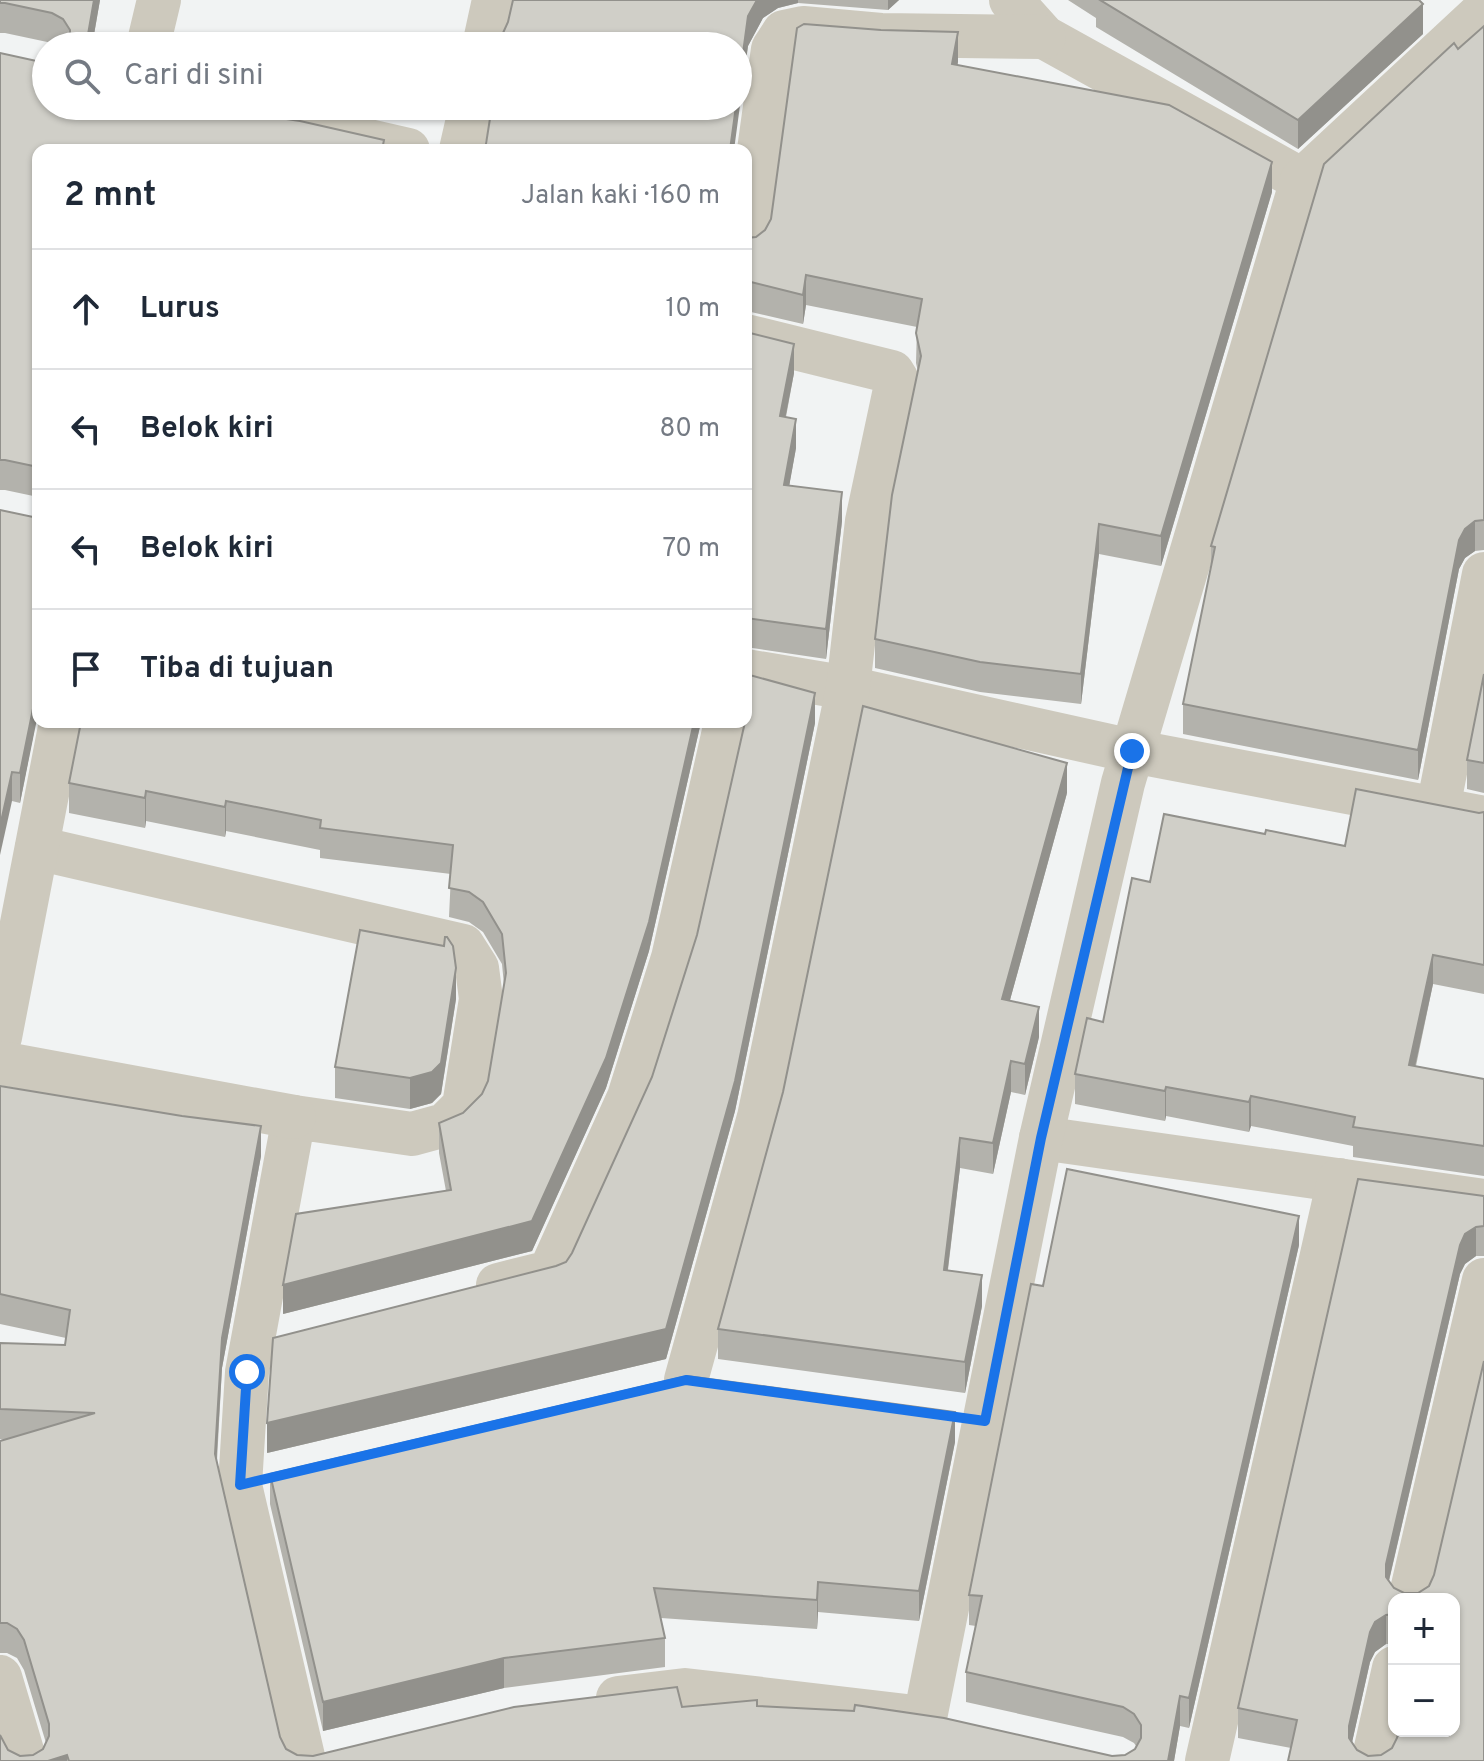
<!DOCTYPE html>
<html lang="id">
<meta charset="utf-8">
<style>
body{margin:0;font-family:Overpass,sans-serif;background:#f2f2f3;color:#1f2937}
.controls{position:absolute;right:24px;bottom:24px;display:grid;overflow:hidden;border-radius:16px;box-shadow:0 2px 6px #0004}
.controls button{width:72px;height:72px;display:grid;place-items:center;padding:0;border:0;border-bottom:2px solid #e0e1e3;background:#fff;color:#1f2937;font:40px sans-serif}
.stop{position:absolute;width:24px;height:24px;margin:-18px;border:6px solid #1a73e8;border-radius:50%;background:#fff}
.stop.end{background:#1a73e8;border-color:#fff;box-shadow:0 2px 8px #0008}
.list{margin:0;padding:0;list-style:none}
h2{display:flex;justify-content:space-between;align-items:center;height:104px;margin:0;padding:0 32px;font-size:34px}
h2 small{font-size:26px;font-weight:400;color:#747a83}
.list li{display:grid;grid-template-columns:52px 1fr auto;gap:24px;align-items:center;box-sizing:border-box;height:120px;padding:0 32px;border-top:2px solid #e0e1e3}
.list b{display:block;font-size:30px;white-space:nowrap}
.list em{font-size:26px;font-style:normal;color:#747a83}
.icon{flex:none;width:44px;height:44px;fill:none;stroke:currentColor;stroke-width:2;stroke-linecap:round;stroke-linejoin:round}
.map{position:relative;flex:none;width:1484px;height:1761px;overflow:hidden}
.search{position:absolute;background:#fff;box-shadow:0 2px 6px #0004;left:32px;top:32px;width:720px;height:88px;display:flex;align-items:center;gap:20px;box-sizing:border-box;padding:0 28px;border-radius:44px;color:#747a83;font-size:30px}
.panel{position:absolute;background:#fff;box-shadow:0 2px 6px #0004;left:32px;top:144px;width:720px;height:584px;border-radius:16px}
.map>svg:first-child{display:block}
</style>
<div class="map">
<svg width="1484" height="1761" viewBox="0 0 1484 1761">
<rect width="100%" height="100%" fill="#f1f3f3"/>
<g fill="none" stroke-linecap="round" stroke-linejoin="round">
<g stroke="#cdc9bd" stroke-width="44">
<polyline points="1011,0 1044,37 1302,180"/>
<polyline points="148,46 159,0"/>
<polyline points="484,46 494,0"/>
<polyline points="215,106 408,150"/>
<polyline points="461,150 471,106"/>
<polyline points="746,244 773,49 784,32 803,28 881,35 1044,37"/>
<polyline points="746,671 848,688 1132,751 1484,818"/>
<polyline points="1438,808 1484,574"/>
<polyline points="37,848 463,946 477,968 481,999 464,1106 445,1125 412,1134 294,1117 247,1372 240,1485 304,1761"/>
<polyline points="0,1037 61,722"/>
<polyline points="0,1063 294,1117"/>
<polyline points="1041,1138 1484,1201"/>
<polyline points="498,1285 550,1272 629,1097 673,958 726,722"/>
<polyline points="686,1380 759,1117 848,688 867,521 897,380 892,372 746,336"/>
<polyline points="1410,1599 1484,1280"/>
<polyline points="0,1677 25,1761"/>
<polyline points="618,1698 685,1690 915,1717"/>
<polyline points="925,1718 1041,1138 1123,783 1302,180 1484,11"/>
<polyline points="1207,1761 1339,1180"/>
<polyline points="1373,1761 1394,1668"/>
</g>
</g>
<g fill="#b3b2ac" fill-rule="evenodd">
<polygon points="0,0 100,0 92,46 58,46 52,43 5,33 0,33"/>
<polygon points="513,0 899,0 888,10 798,3 778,8 763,18 748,46 738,106 503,33 508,22"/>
<polygon points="1068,0 1420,0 1423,34 1298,149 1096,27 1096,18"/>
<polygon points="1484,26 1484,550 1475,551 1465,558 1459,569 1418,780 1183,734 1183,704 1211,568 1211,546 1458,49"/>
<polygon points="0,53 41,62 46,106 226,110 384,150 38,150 38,497 5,490 0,490"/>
<polygon points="958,62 957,65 1272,192 1161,566 1099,554 1081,704 980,692 875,668 875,639 918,372 916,363 917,327 806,305 803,324 751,312 746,312 746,238 756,237 765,230"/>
<polygon points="746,332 794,373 786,417 796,448 789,486 842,521 826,659 746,647"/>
<polygon points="0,510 37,716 20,803 12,801"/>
<polygon points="746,674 815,723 735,1111 666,1359 267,1453 556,1266 566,1262 572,1253 652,1077 697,935 747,711 746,709"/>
<polygon points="1484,674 1484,793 1467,789 1467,760"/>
<polygon points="701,722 649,951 606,1088 532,1251 283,1314 446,1191 439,1153 439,1123 463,1113 482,1094 488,1081 504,985 502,964 483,932 469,922 449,917 451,874 320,858 320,850 226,831 225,837 146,821 145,828 69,813 69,783"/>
<polygon points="1067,793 1010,1000 1039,1037 1025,1095 1011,1092 993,1174 960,1168 948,1270 982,1306 965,1393 718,1359 718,1329"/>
<polygon points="1484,812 1484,994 1433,984 1416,1066 1484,1079 1484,1176 1353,1157 1353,1146 1251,1126 1249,1132 1166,1116 1165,1121 1075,1104 1075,1074 1103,1022 1150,882 1265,834 1345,846"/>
<polygon points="444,946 456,999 441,1094 432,1103 410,1109 335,1098 335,1067"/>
<polygon points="0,1086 261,1156 222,1368 217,1461 280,1737 286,1749 297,1755 313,1756 682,1707 757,1706 1112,1756 1125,1755 1135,1749 1136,1746 1134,1743 1123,1737 966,1702 966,1672 976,1626 969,1625 969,1595 1043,1286 1299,1245 1189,1728 1180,1726 1174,1761 0,1761 1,1738 8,1750 20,1756 33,1755 43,1749 46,1743 24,1670 17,1658 7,1653 0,1653 0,1440 4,1439 0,1439 0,1343 65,1345 66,1338 0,1324"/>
<path d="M1358 1179 1484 1196V1256H1476L1465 1264 1460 1274 1389 1581 1394 1588 1404 1593H1418L1429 1586 1434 1575 1484 1361V1761H1288L1291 1748 1238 1738V1708ZM1394 1599H1454V1731H1399L1397 1738 1392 1748 1381 1755 1368 1756 1357 1750 1352 1742 1370 1662 1375 1652 1386 1644H1394Z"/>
<polygon points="955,1442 919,1621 818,1612 817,1629 661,1618 665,1638 665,1667 504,1688 323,1731 270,1504 270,1474"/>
</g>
<g fill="#92918c">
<polygon points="94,0 100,0 92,46 86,46"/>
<polygon points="757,0 798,0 798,3 778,8 763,18 748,46 734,150 730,150 736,106 738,106 738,90 748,16"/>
<polygon points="888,0 899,0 888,10"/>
<polygon points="1423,4 1423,34 1298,149 1298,120"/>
<polygon points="958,32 958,62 952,94 952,64"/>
<polygon points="1272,162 1272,192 1161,566 1161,536"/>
<polygon points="806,275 806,305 803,324 803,295"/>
<polygon points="794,344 794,373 780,445 780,416"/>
<polygon points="796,419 796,448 784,515 784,485"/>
<polygon points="842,492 842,521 826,659 826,629"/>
<polygon points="1475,521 1475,551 1465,558 1459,569 1418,780 1418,750 1459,540 1465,529"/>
<polygon points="1099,524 1099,554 1081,704 1081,674"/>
<polygon points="38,684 38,714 20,803 20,773"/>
<polygon points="815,693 815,723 735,1111 666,1359 267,1453 267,1423 666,1329"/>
<polygon points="694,722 701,722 649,951 606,1088 532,1251 283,1314 283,1285 532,1221"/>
<polygon points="1067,763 1067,793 1002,1029 1002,999"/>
<polygon points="12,772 12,801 0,855 0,826"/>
<polygon points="146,791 146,821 145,828 145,798"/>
<polygon points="226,801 226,831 225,837 225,807"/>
<polygon points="1433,955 1433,984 1409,1094 1409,1065"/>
<polygon points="456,968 456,999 441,1094 432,1103 410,1109 410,1078"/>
<polygon points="1039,1007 1039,1037 1025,1095 1025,1064"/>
<polygon points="1011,1061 1011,1092 993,1174 993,1143"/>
<polygon points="1166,1087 1166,1116 1165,1121 1165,1091"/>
<polygon points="1251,1096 1251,1126 1249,1132 1249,1102"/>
<polygon points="261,1126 261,1156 222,1368 215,1484 215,1454 222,1338"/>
<polygon points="960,1138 960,1168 944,1300 944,1270"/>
<polygon points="1299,1216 1299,1245 1189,1728 1189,1698"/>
<polygon points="1476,1227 1476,1256 1465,1264 1460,1274 1386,1593 1386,1564 1460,1245 1465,1234"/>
<polygon points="982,1275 982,1306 965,1393 965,1362"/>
<polygon points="955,1412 955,1442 919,1621 919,1591"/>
<polygon points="818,1582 818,1612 817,1629 817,1600"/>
<polygon points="1386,1615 1386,1644 1375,1652 1370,1662 1349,1756 1349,1726 1370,1632 1375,1622"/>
<polygon points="504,1658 504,1688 323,1731 323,1702"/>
<polygon points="1180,1696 1180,1726 1174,1761 1168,1761"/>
<polygon points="67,1755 67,1761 48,1761"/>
</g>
<g fill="#d0cfc8" stroke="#92918c" stroke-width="2" fill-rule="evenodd">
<polygon points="0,0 94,0 86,46 69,46 70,42 70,30 63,19 52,13 5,3 0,3"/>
<polygon points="513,0 757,0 748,16 738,90 738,46 493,45 494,39 503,33 508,22"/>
<polygon points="1100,0 1419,0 1423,4 1298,120"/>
<polygon points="804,24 881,30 958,32 952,64 1169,105 1272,162 1161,536 1099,524 1081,674 980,662 875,639 892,495 921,356 916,333 922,299 806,275 803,295 751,282 746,282 746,238 756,237 765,230 771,219 797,28"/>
<polygon points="1484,26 1484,520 1475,521 1465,529 1459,540 1418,750 1183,704 1215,547 1211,546 1324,164 1454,43 1458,49"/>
<polygon points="0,53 41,62 46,62 46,106 226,106 225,110 300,121 384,140 382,150 38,150 38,467 5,460 0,460"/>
<polygon points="492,106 736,106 730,150 485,150"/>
<polygon points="746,332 794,344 780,416 796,419 784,485 842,492 826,629 746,618 746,602 748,590 746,589"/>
<polygon points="0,510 33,517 38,516 38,684 20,773 12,772 0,826"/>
<polygon points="746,674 815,693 735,1081 666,1329 267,1423 273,1338 556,1266 566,1262 572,1253 652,1077 697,935 745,722 746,722 750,697 750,684 746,679"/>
<polygon points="1484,674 1484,763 1467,760"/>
<polygon points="863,706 1067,763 1002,999 1039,1007 1025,1064 1011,1061 993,1143 960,1138 944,1270 982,1275 965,1362 718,1329 783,1092"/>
<polygon points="81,722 694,722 649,922 606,1058 532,1221 283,1285 296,1214 451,1190 439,1123 463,1113 482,1094 488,1081 506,973 502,934 483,902 469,892 449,888 453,845 320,828 321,820 226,801 225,807 146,791 145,798 69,783"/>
<polygon points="1356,789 1479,813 1484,812 1484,965 1433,955 1409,1065 1484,1079 1484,1146 1353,1127 1355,1117 1251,1096 1249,1102 1166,1087 1165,1091 1075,1074 1087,1018 1103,1022 1132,878 1150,882 1164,814 1265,834 1266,830 1345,846"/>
<polygon points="360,930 444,946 445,937 447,937 453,946 456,968 441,1063 432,1072 410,1078 335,1067"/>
<polygon points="0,1086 182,1116 261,1126 222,1338 215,1454 280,1737 286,1749 297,1755 313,1756 514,1707 677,1687 682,1707 757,1700 757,1706 854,1711 855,1705 944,1718 1112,1756 1125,1755 1135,1749 1141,1738 1141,1725 1134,1714 1123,1707 966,1672 982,1596 969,1595 1031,1284 1043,1286 1067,1169 1299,1216 1189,1698 1180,1696 1168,1761 69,1761 67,1755 48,1761 0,1761 0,1735 8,1750 20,1756 33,1755 43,1749 49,1736 49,1724 24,1640 17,1629 7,1623 0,1623 0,1441 95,1413 0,1409 0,1343 65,1345 70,1310 0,1294"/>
<path d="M1358 1179 1484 1196V1226L1476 1227 1465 1234 1460 1245 1386 1564V1577L1394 1588 1404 1593H1418L1429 1586 1434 1575 1484 1361V1761H1288L1297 1720 1238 1708ZM1394 1599H1454V1731H1399L1397 1738 1392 1748 1381 1755 1368 1756 1357 1750 1349 1738V1726L1370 1632 1375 1622 1386 1615 1394 1614Z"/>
<polygon points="687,1376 955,1412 919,1591 818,1582 817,1600 654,1588 665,1638 504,1658 323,1702 270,1474"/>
</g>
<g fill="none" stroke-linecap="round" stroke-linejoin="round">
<polyline stroke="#1a73e8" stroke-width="10" points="247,1372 240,1485 686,1380 985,1421 1041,1138 1132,751"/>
</g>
</svg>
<div class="controls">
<button>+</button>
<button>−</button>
</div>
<div class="stop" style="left:247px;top:1372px"></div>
<div class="stop end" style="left:1132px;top:751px"></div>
<div class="search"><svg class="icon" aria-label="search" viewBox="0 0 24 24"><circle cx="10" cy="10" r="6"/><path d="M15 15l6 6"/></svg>Cari di sini</div>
<section class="panel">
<h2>2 mnt<small>Jalan kaki · 160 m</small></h2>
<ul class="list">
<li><svg class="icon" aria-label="ahead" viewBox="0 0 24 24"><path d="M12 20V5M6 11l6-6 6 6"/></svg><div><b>Lurus</b></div><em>10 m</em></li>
<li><svg class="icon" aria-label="left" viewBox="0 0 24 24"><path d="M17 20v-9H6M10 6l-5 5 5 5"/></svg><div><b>Belok kiri</b></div><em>80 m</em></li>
<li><svg class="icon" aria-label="left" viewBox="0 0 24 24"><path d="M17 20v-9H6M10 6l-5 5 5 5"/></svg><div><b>Belok kiri</b></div><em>70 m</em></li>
<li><svg class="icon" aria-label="arrive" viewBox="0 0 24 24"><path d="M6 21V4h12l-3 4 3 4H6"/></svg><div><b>Tiba di tujuan</b></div></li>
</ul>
</section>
</div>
